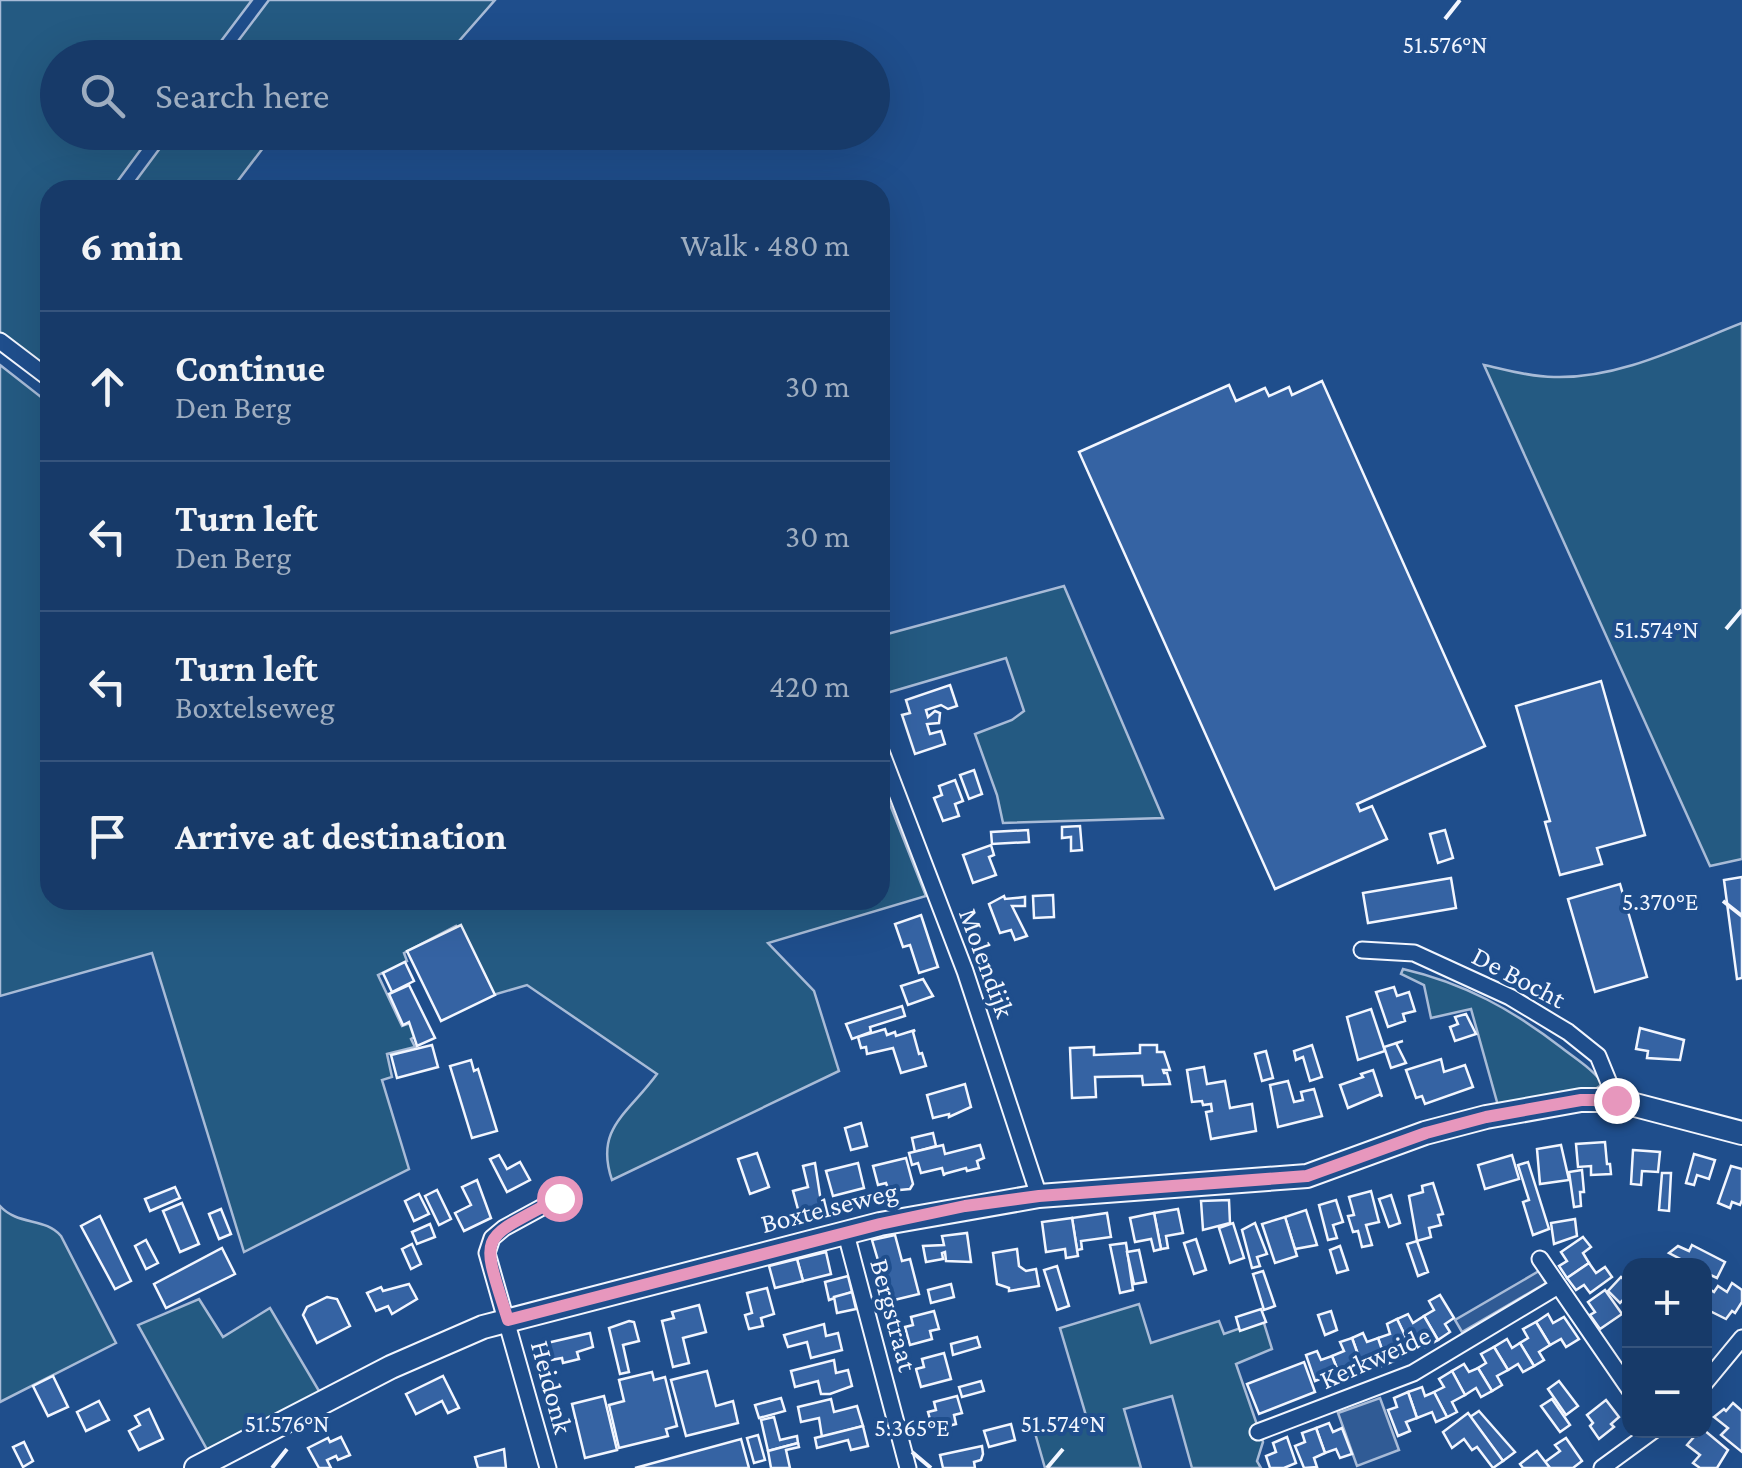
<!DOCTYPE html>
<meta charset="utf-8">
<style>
body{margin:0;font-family:"Crimson Pro",serif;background:#20416f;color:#f1f3f6}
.controls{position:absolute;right:30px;bottom:30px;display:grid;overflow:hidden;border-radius:20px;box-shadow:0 10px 40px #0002}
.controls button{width:90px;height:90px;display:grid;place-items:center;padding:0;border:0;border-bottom:2px solid #36547d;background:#173a69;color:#f1f3f6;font:50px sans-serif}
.stop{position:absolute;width:30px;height:30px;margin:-22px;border:8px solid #e797bd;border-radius:50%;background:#fff}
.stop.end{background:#e797bd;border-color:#fff;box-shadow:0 2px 10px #0008}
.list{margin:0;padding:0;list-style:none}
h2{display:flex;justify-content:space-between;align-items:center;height:130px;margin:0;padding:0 40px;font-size:42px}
h2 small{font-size:32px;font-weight:400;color:#9eadc0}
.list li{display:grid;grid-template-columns:65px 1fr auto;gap:30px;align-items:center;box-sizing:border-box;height:150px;padding:0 40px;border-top:2px solid #36547d}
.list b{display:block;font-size:38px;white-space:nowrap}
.list p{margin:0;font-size:32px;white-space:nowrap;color:#9eadc0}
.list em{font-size:32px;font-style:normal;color:#9eadc0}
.icon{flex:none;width:55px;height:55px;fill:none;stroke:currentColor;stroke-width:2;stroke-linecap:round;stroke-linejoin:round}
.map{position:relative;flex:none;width:1742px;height:1468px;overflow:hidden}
.search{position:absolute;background:#173a69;box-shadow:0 10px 40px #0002;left:40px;top:40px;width:850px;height:110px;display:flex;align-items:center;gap:25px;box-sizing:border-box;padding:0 35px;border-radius:55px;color:#9eadc0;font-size:38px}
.panel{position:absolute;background:#173a69;box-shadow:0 10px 40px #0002;left:40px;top:180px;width:850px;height:730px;border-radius:30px}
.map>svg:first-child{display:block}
</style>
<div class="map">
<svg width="1742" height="1468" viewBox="0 0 1742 1468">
<rect width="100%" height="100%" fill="#1f4e8c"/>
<g fill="#245a82" stroke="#a8bbd7" stroke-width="2.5">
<polygon points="0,0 252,0 209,57 58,58 58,132 153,133 111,190 50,190 50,374 0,334"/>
<polygon points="269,0 495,0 445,57 226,57"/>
<polygon points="172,132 285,132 285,133 263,148 231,190 129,190"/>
<path d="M1742 323V859L1710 866 1484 365C1507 370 1531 377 1554 377 1619 379 1683 346 1742 323Z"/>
<path d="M0 365 50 404V900H880V779L926 896 768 943 814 991 839 1071 612 1180C594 1128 629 1113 657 1074L527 985 493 995 456 926 404 953 407 961 378 975 402 1026 410 1023 416 1036 411 1039 415 1047 387 1054 392 1077 382 1080 409 1169 244 1252 152 953 0 996Z"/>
<polygon points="1064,586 1163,818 1003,823 997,795 975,734 1012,720 1024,711 1006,658 880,695 880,636"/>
<path d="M1403 969C1464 983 1513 1010 1562 1048 1576 1059 1594 1070 1603 1084L1592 1091 1499 1109 1471 1009 1431 1018 1424 985 1401 974Z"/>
<path d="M0 1206C18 1226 45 1217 61 1236L116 1343 0 1402Z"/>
<polygon points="199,1299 223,1337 270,1308 322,1396 209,1453 138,1325"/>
<polygon points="1139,1304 1151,1343 1219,1321 1224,1334 1263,1320 1272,1349 1236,1364 1263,1442 1257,1461 1261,1468 1192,1468 1172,1396 1124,1409 1141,1468 1045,1468 1035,1433 1087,1419 1060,1328"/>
</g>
<g fill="#305b95" stroke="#a8bbd7" stroke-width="2.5">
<polygon points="1539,1271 1546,1283 1462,1332 1455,1320"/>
<polygon points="1380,1398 1399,1450 1357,1466 1338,1413"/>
</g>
<g fill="#3563a3" stroke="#f2f6ff" stroke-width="2.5">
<polygon points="1322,381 1485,746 1357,804 1360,811 1372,806 1387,839 1275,889 1079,452 1229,385 1236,401 1265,388 1269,396 1289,387 1292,395"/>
<polygon points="1601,681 1645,835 1597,848 1602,864 1560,875 1545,822 1550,821 1516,706"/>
<polygon points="950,685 957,706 948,709 941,705 926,710 928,717 935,711 940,713 939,723 927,724 930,734 941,731 945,744 915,754 902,715 910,713 906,700"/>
<polygon points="974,770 982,794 969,799 960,775"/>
<polygon points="955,780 963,801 955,804 959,816 943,821 934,798 942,795 939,786"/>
<polygon points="1080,826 1082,850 1071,851 1071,837 1062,838 1062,827"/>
<polygon points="1028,830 1029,842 992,844 991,832"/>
<polygon points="1445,830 1453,858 1438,863 1430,834"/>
<polygon points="991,845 994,855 989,857 996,875 973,883 963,855"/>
<polygon points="1742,877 1742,978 1737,979 1724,880"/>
<polygon points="1451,878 1456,908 1368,923 1363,893"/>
<polygon points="1620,884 1647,977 1595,992 1568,899"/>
<polygon points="1053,895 1054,917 1034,918 1033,896"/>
<polygon points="1004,896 1005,899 1025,897 1025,906 1012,906 1027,936 1015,940 1011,930 1000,933 989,904"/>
<polygon points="921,915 938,967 919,973 910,945 903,947 895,924"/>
<polygon points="461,925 495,995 441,1021 407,951"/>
<polygon points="405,962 414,981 392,992 383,973"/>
<polygon points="923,979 933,996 908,1005 901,986"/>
<polygon points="409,985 435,1038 417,1046 409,1022 403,1025 389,994"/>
<polygon points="1394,987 1397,996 1409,992 1415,1011 1403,1014 1405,1021 1388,1027 1376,992"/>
<polygon points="902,1006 905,1016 870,1027 871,1032 852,1039 846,1024"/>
<polygon points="1371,1009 1385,1051 1358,1060 1347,1017"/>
<polygon points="1466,1014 1476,1034 1455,1041 1450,1027 1458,1024 1455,1017"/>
<polygon points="1640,1028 1684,1040 1680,1060 1647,1058 1648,1051 1636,1049"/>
<polygon points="885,1029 887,1035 895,1032 896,1036 915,1030 913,1032 919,1054 922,1053 926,1066 901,1073 893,1048 867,1054 866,1047 861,1048 858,1037"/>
<polygon points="1403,1041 1396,1043 1406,1063 1391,1068 1384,1047"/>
<polygon points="432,1045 438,1067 397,1078 391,1055"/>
<polygon points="1140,1045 1157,1045 1157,1052 1164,1052 1170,1070 1163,1070 1164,1073 1167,1073 1170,1084 1143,1085 1142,1076 1095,1077 1096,1097 1072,1098 1070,1048 1094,1047 1094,1055 1140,1053"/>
<polygon points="1312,1045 1322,1077 1310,1081 1303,1057 1296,1060 1294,1051"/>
<polygon points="1266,1051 1273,1078 1262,1081 1255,1054"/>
<polygon points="1441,1059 1444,1072 1465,1065 1473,1087 1425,1104 1422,1096 1416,1098 1406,1070"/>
<polygon points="471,1060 474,1071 478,1069 497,1131 472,1138 450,1066"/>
<polygon points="1204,1067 1207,1084 1225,1081 1230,1108 1252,1104 1256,1131 1211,1139 1206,1112 1212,1111 1211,1104 1203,1105 1202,1101 1192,1102 1187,1070"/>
<polygon points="1373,1070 1382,1097 1381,1094 1348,1108 1340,1085 1363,1077 1361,1074"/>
<polygon points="1288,1081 1294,1102 1303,1100 1301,1092 1314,1089 1322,1116 1278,1127 1270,1085"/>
<polygon points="965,1084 971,1107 949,1117 949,1114 933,1118 927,1095"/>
<polygon points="861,1123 867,1146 851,1150 845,1128"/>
<polygon points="933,1133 936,1146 915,1152 912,1138"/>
<polygon points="1605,1142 1607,1164 1610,1164 1611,1174 1591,1175 1591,1166 1578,1167 1576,1144"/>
<polygon points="943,1145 945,1154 980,1145 984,1158 977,1161 979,1168 967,1171 966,1168 944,1174 944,1176 942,1168 921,1173 918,1163 912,1165 909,1153"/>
<polygon points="1561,1145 1569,1180 1540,1184 1537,1149"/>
<polygon points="1633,1150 1660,1152 1658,1172 1642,1171 1641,1185 1631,1184"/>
<polygon points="757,1153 769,1187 750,1194 738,1159"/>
<polygon points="1694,1154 1715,1160 1709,1179 1697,1175 1694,1185 1686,1183"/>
<polygon points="499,1155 507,1169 520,1162 530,1180 507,1192 490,1159"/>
<polygon points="1512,1155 1519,1179 1485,1189 1478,1165"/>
<polygon points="906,1158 913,1184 910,1189 889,1191 886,1183 878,1185 873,1166"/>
<polygon points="1528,1162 1549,1229 1533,1235 1523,1202 1529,1200 1518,1165"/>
<polygon points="815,1163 822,1208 799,1213 793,1191 808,1187 803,1166"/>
<polygon points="858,1163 864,1188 833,1196 826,1171"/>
<polygon points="1731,1166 1742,1169 1742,1200 1740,1205 1732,1202 1730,1208 1718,1203"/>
<polygon points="1582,1170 1584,1192 1580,1192 1581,1206 1574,1207 1569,1172"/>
<polygon points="1662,1173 1671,1173 1669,1211 1659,1210"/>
<polygon points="477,1180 491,1218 464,1231 455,1213 471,1205 462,1187"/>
<polygon points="1433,1183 1443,1214 1438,1215 1441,1225 1429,1228 1431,1237 1417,1241 1409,1196 1423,1192 1422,1186"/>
<polygon points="175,1187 180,1198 150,1211 145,1199"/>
<polygon points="437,1190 451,1219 439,1225 425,1196"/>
<polygon points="1371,1191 1379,1222 1366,1225 1372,1245 1362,1247 1358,1231 1353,1232 1348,1216 1354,1215 1349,1197"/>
<polygon points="419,1194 429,1214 414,1221 405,1201"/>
<polygon points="1391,1195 1400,1223 1389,1227 1379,1199"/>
<polygon points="1229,1200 1230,1223 1203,1230 1201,1201"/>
<polygon points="1336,1200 1343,1222 1333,1225 1337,1238 1328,1240 1319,1205"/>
<polygon points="182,1203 199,1244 180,1252 163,1211"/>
<polygon points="221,1209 231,1234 219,1239 209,1214"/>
<polygon points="1178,1209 1183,1233 1166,1236 1168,1248 1161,1249 1154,1213"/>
<polygon points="1306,1210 1317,1245 1295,1249 1285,1217"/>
<polygon points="1107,1213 1111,1237 1081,1241 1082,1249 1077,1250 1072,1218"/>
<polygon points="1154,1213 1161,1249 1154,1251 1151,1239 1135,1242 1130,1218"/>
<polygon points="100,1216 131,1281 115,1289 81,1226"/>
<polygon points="1285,1217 1297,1256 1275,1263 1262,1224"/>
<polygon points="1072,1218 1078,1256 1066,1258 1065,1249 1046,1252 1042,1222"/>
<polygon points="1575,1219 1577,1236 1554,1244 1551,1223"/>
<polygon points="1233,1223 1244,1258 1230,1263 1219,1228"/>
<polygon points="1255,1223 1267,1254 1257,1257 1260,1266 1252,1268 1242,1230"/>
<polygon points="430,1224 435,1237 417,1244 412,1232"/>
<polygon points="967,1233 971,1262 946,1261 945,1252 942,1253 943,1259 926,1262 923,1246 944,1245 942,1236"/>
<polygon points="895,1235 902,1261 910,1259 919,1294 890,1301 872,1240"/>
<polygon points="1583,1237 1591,1247 1583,1253 1589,1263 1567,1278 1559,1266 1567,1261 1561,1252"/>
<polygon points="1196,1239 1206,1270 1194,1274 1184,1243"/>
<polygon points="146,1240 158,1263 146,1269 135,1246"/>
<polygon points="1417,1241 1428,1272 1418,1276 1407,1244"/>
<polygon points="1126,1243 1133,1290 1120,1293 1110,1245"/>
<polygon points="412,1244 421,1264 411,1269 402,1249"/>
<polygon points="1692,1245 1725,1262 1717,1278 1704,1272 1704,1266 1694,1266 1669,1253 1678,1246 1689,1251"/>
<polygon points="1340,1246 1348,1270 1337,1273 1330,1250"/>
<polygon points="222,1248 235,1274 166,1308 154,1284"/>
<polygon points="1017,1249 1019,1266 1026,1271 1036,1269 1039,1286 1009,1291 1009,1288 997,1284 993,1253"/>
<polygon points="1139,1250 1146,1282 1134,1284 1127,1252"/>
<polygon points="826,1252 831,1274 803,1281 797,1259"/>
<polygon points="797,1259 803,1281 775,1288 769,1266"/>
<polygon points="1589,1263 1596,1273 1605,1267 1612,1277 1590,1293 1584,1285 1576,1290 1567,1278"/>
<polygon points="1057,1266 1069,1306 1057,1310 1044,1270"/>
<polygon points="1263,1271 1275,1306 1264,1310 1253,1274"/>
<polygon points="848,1276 852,1292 829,1300 825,1282"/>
<polygon points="1621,1277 1630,1285 1630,1293 1620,1303 1608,1291"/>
<polygon points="1732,1283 1742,1290 1742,1302 1735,1313 1732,1311 1726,1319 1704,1308 1706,1287 1714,1292 1718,1286 1727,1292"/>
<polygon points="409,1284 417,1299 392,1314 388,1306 376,1311 367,1293 381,1287 383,1291"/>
<polygon points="951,1284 954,1297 931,1303 928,1290"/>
<polygon points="767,1288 774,1314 761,1318 763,1326 749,1329 745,1315 752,1313 747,1293"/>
<polygon points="1605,1290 1622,1314 1600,1329 1590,1315 1595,1312 1588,1302"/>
<polygon points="852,1292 856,1309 837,1313 834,1297"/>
<polygon points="1440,1295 1454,1318 1445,1324 1450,1332 1438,1340 1424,1316 1434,1310 1429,1301"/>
<polygon points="327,1297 337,1299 350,1326 317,1343 303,1315 307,1307"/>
<polygon points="699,1305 706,1332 683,1338 689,1363 673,1367 662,1321 674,1318 672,1312"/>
<polygon points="1261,1309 1266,1322 1240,1331 1236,1317"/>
<polygon points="934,1311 939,1329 930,1331 932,1339 910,1345 905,1327 913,1325 911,1317"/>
<polygon points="1331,1311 1337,1330 1325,1335 1318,1315"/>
<polygon points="1408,1314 1413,1323 1424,1316 1438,1340 1425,1347 1420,1338 1409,1344 1397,1319"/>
<polygon points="1548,1314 1553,1323 1564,1317 1579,1339 1566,1347 1561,1339 1550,1345 1536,1322"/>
<polygon points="1397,1319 1409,1344 1398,1349 1401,1358 1387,1364 1378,1338 1390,1334 1387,1324"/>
<polygon points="629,1321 634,1322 639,1341 623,1345 629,1372 620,1374 609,1328"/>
<polygon points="1536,1322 1550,1345 1539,1352 1544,1360 1534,1366 1520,1343 1528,1338 1523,1329"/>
<polygon points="824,1324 826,1336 838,1333 842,1350 811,1358 807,1342 788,1347 784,1335"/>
<polygon points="590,1333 593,1347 577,1352 579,1359 563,1363 562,1358 551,1360 547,1343"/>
<polygon points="1363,1333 1367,1342 1378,1338 1387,1364 1374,1369 1370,1360 1361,1363 1352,1338"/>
<polygon points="977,1337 980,1347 953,1355 951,1344"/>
<polygon points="1352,1338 1361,1363 1352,1366 1356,1376 1342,1381 1332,1356 1344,1351 1340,1342"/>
<polygon points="1507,1339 1512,1348 1520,1343 1534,1366 1523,1372 1518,1364 1508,1370 1494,1347"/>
<polygon points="1494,1347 1508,1370 1497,1376 1502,1385 1492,1391 1478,1368 1486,1363 1481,1354"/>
<polygon points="1317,1351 1321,1360 1332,1356 1342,1381 1328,1386 1325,1377 1315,1381 1306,1355"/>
<polygon points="944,1353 951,1379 921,1387 916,1369 924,1367 922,1359"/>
<polygon points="834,1360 836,1373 848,1370 852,1386 830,1394 821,1394 818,1381 795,1387 791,1371"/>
<polygon points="1304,1362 1315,1392 1259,1414 1247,1384"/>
<polygon points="1464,1364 1469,1372 1478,1368 1492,1391 1481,1397 1476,1388 1465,1395 1452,1371"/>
<polygon points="707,1371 716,1406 733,1401 738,1423 686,1436 671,1380"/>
<polygon points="1452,1371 1465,1395 1452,1402 1457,1412 1447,1417 1434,1392 1444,1387 1439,1379"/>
<polygon points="652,1372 654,1380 665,1377 677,1426 666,1429 668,1436 619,1448 609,1405 624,1401 619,1380"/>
<polygon points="53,1376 68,1407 48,1416 33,1386"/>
<polygon points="443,1376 459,1408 448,1413 442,1401 416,1414 406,1394"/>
<polygon points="981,1381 984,1391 962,1397 959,1387"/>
<polygon points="1559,1381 1578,1406 1566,1415 1548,1389"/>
<polygon points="1422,1387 1425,1396 1434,1392 1447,1417 1436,1422 1432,1412 1417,1418 1408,1392"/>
<polygon points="1408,1392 1417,1418 1406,1422 1410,1431 1398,1436 1388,1410 1397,1407 1394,1398"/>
<polygon points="604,1396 617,1450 585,1458 572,1404"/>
<polygon points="957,1396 962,1413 954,1415 956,1424 933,1430 928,1412 936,1410 934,1402"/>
<polygon points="781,1398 785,1411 759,1418 755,1405"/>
<polygon points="831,1399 834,1412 857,1406 863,1426 822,1437 819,1418 801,1422 798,1407"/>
<polygon points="1552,1399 1570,1425 1560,1432 1541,1406"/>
<polygon points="1606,1400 1619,1417 1611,1424 1614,1427 1599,1439 1590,1426 1593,1423 1587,1415"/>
<polygon points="99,1401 109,1420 86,1431 77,1412"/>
<polygon points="1733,1403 1742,1411 1742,1452 1721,1435 1728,1428 1714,1417 1724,1409 1726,1411"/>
<polygon points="149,1409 163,1439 139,1450 129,1431 140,1425 135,1416"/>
<polygon points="1479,1411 1515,1452 1503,1461 1470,1417"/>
<polygon points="1468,1413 1503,1461 1493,1468 1477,1447 1472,1450 1464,1439 1452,1448 1443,1432"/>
<polygon points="774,1417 780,1440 797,1436 798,1443 768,1451 761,1420"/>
<polygon points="1329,1423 1333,1432 1342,1428 1352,1454 1340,1458 1336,1449 1325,1453 1316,1428"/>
<polygon points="1011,1424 1015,1440 989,1447 984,1431"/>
<polygon points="863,1426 868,1446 851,1450 848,1440 817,1448 815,1438"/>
<polygon points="1316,1428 1325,1453 1314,1458 1317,1467 1304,1468 1295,1446 1305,1442 1302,1433"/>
<polygon points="1696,1430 1704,1430 1728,1450 1717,1468 1700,1468 1693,1463 1700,1455 1687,1445 1693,1438 1690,1435"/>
<polygon points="758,1435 765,1460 754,1463 747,1438"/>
<polygon points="341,1437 350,1455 338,1460 336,1456 327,1460 331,1468 319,1468 308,1448 328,1438 330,1442"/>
<polygon points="1287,1437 1296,1463 1284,1468 1270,1468 1266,1456 1276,1452 1273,1443"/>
<polygon points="1566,1438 1582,1461 1573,1468 1550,1468 1545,1462 1560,1451 1555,1445"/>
<polygon points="741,1439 749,1468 635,1468"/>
<polygon points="24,1442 33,1461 23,1467 13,1447"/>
<polygon points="798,1443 799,1447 786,1450 790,1468 771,1468 768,1451"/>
<polygon points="982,1446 983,1454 981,1460 974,1462 975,1468 943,1468 940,1455"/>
<polygon points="504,1449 506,1468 478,1468 475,1457"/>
<polygon points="1537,1451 1550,1468 1523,1468 1520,1464"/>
</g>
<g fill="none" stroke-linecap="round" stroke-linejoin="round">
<g stroke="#f2f6ff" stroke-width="19">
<g id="street">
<polyline points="0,341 50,379"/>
<polyline points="880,749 965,971 1039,1196"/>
<polyline points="1362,950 1414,953 1510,997 1568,1032 1598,1056 1616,1100"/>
<polyline points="846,1234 908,1468"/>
<polyline points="1540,1259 1630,1390"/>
<polyline points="1704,1384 1742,1338"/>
<polyline points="1258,1432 1413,1373 1558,1286"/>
<polyline points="548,1468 487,1253 492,1238 504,1228 559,1198"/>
<polyline points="1602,1468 1654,1430"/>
</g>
</g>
<g stroke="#f2f6ff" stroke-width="26">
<polyline id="secondary" points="196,1468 391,1367 483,1327 880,1224 1039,1196 1307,1176 1425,1133 1486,1117 1581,1100 1616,1100 1742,1133"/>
</g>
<use href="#street" stroke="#1f4e8c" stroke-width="15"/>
<use href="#secondary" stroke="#1f4e8c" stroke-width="22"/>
</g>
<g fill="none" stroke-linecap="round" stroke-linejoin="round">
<path stroke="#e797bd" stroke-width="12" d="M559 1198C477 1242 480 1231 508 1320L880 1224 965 1206 1039 1196 1307 1176 1426 1133 1486 1117 1581 1100H1616"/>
</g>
<path fill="none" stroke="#f2f6ff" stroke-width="4" d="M1445 19 1460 0M1726 629 1742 610M1723 901 1742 916M912 1452 931 1468M272 1468 287 1449M1047 1468 1063 1449"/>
<g text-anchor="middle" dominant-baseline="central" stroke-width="8" stroke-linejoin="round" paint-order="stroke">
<g font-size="28" fill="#f2f6ff" stroke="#1f4e8c">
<text transform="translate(987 963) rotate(70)">Molendijk</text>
<text transform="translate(1519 977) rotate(28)">De Bocht</text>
<text transform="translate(829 1207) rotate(-14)">Boxtelseweg</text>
<text transform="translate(894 1315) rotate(75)">Bergstraat</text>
<text transform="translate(1375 1357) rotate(-24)">Kerkweide</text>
<text transform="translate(552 1387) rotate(75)">Heidonk</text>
</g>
</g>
<g font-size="25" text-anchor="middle" fill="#f2f6ff" stroke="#1f4e8c" stroke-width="8" stroke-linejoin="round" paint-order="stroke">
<text x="1445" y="53">51.576°N</text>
<text x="1656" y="638">51.574°N</text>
<text x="1660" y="910">5.370°E</text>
<text x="287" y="1432">51.576°N</text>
<text x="1063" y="1432">51.574°N</text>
<text x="912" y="1436">5.365°E</text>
</g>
</svg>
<div class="controls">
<button>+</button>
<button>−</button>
</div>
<div class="stop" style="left:559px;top:1198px"></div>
<div class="stop end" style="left:1616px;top:1100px"></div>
<div class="search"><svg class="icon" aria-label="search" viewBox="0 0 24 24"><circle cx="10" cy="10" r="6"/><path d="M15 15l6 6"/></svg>Search here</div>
<section class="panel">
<h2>6 min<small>Walk · 480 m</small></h2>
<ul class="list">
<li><svg class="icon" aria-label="ahead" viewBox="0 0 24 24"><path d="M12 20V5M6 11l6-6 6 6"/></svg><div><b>Continue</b><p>Den Berg</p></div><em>30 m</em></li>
<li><svg class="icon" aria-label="left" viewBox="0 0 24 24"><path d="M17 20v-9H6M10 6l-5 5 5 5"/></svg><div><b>Turn left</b><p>Den Berg</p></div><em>30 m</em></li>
<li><svg class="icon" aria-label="left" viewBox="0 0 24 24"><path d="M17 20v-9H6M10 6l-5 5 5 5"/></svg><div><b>Turn left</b><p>Boxtelseweg</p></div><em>420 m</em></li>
<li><svg class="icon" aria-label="arrive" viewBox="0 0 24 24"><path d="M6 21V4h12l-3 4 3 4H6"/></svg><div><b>Arrive at destination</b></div></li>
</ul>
</section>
</div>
